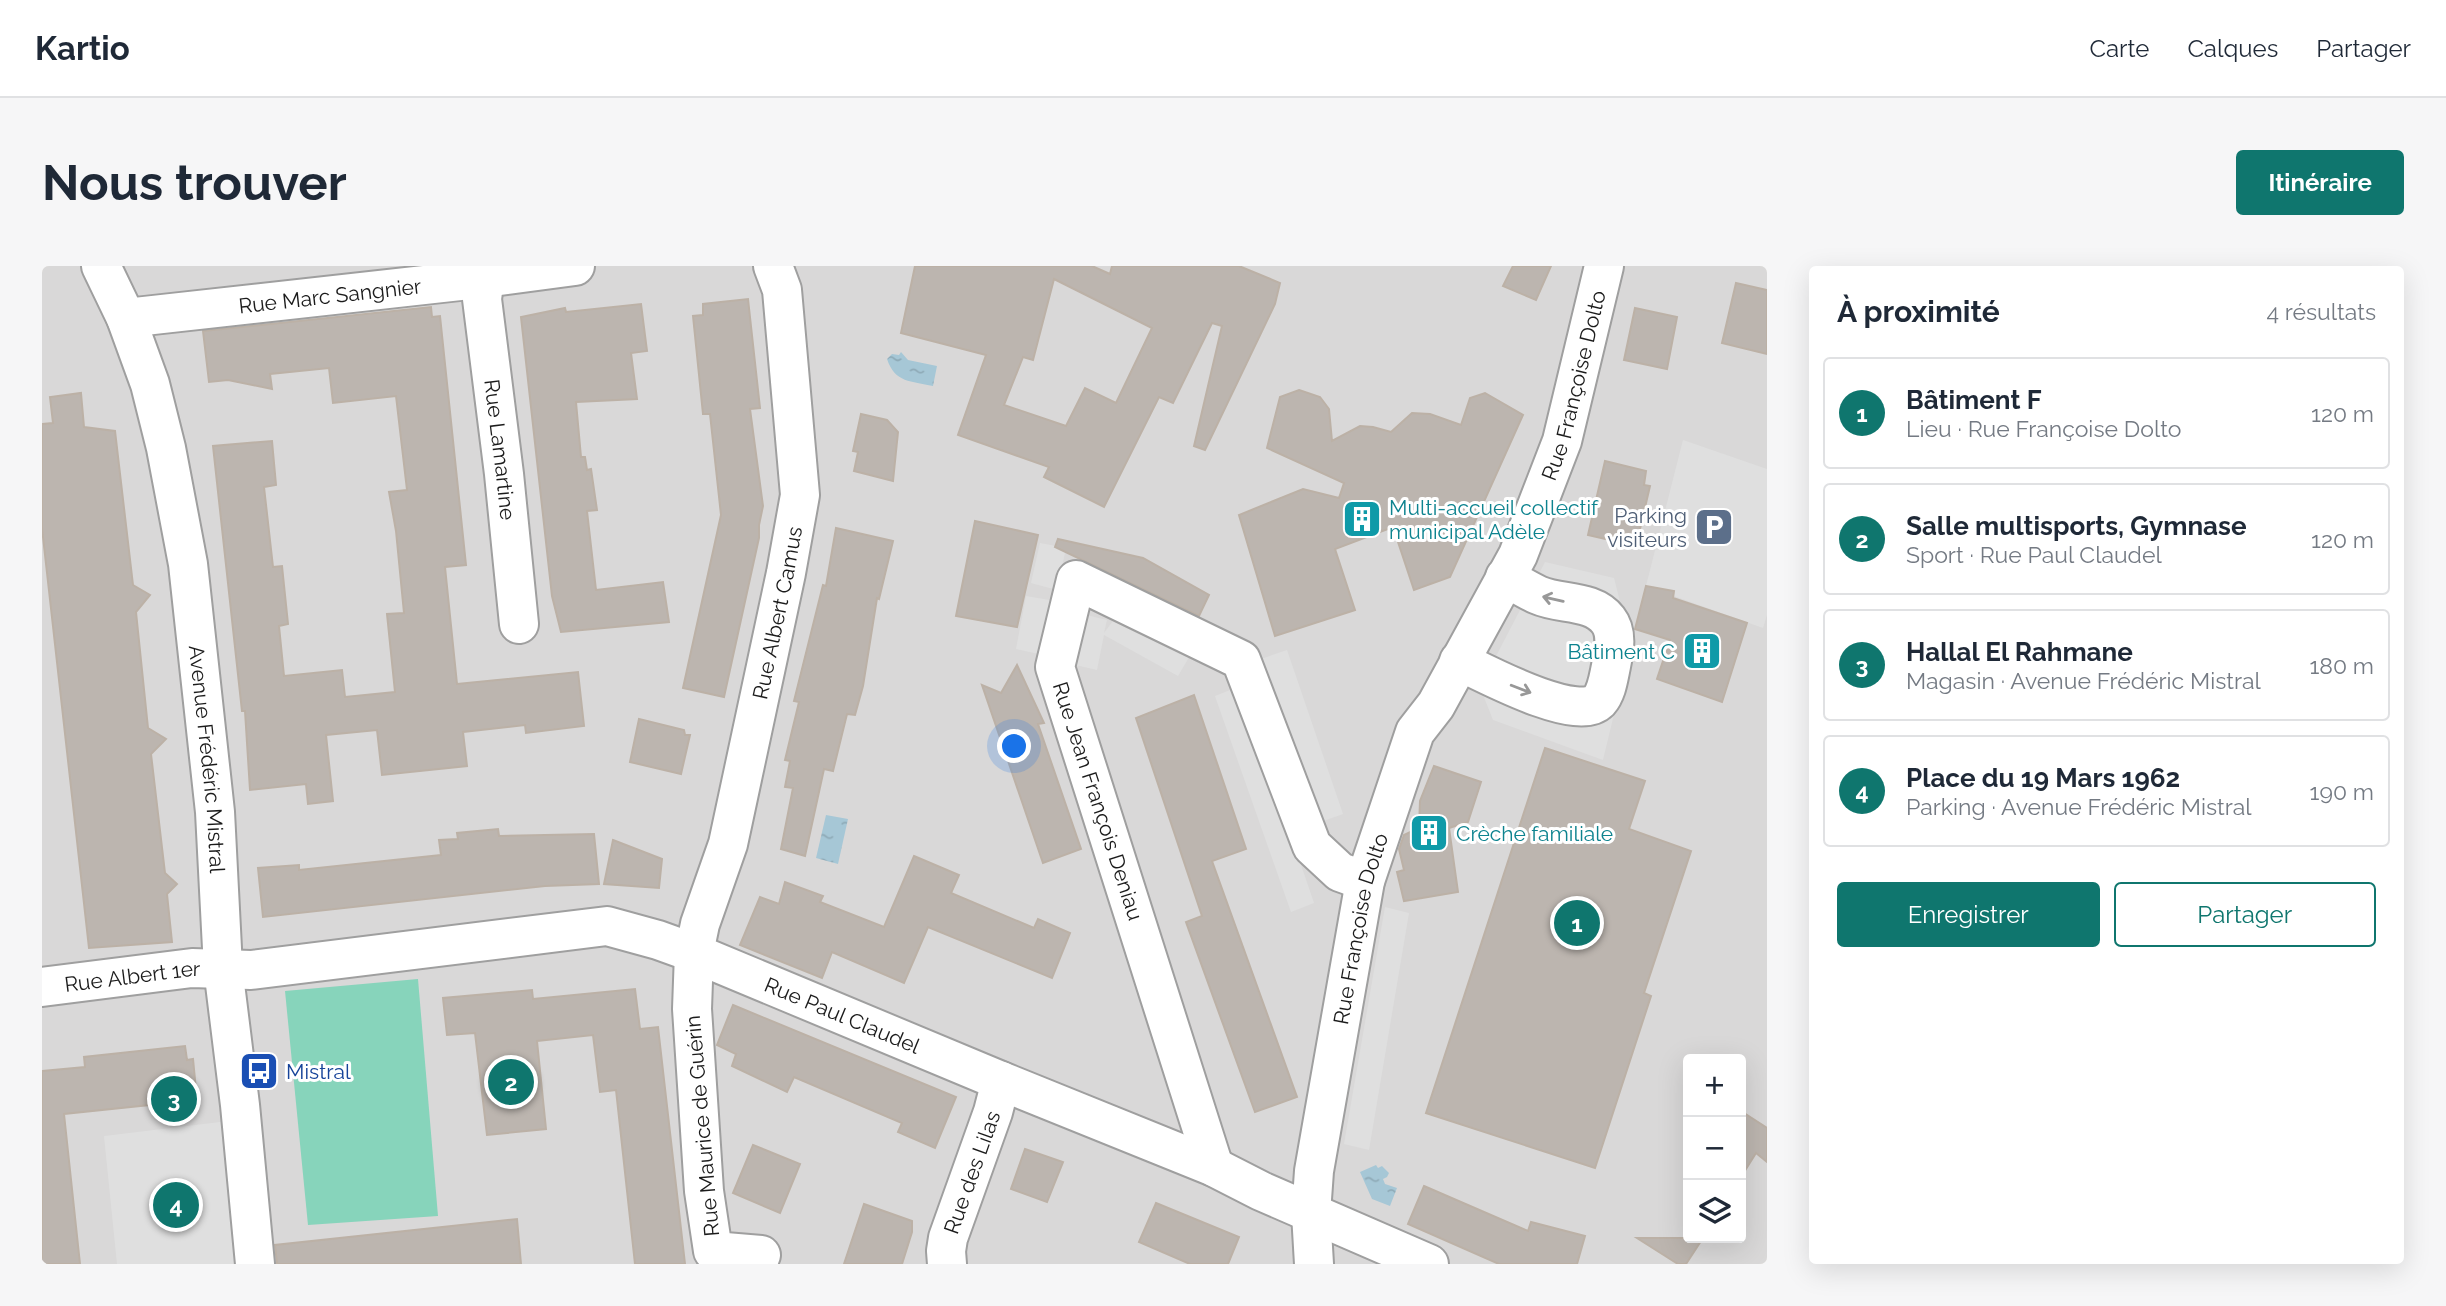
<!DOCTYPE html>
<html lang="fr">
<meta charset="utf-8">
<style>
body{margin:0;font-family:Raleway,sans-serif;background:#f6f6f7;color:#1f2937}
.controls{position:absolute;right:21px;bottom:21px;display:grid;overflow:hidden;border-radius:7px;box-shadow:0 7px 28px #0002}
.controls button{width:63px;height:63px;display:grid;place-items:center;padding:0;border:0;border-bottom:2px solid #e0e1e3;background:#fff;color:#1f2937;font:35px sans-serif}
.you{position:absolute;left:973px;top:481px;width:24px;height:24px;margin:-18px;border:5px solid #fff;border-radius:50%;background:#1a73e8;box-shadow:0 0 0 10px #1a73e833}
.badge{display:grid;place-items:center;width:46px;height:46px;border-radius:50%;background:#0f766e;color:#fff;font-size:23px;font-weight:700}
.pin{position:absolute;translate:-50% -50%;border:4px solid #fff;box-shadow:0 2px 7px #0006}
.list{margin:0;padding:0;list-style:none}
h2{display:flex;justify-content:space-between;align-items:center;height:91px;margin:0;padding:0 28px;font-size:30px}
h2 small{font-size:23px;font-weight:400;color:#747a83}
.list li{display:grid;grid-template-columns:46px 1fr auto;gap:21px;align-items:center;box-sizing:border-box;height:112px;margin:0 14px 14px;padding:0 14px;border:2px solid #e0e1e3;border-radius:7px}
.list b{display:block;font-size:26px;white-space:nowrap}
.list p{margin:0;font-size:23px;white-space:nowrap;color:#747a83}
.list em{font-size:23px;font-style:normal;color:#747a83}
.actions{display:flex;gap:14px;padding:21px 28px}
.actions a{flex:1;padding:16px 0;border:2px solid #0f766e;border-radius:7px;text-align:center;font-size:24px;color:#0f766e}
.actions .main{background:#0f766e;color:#fff}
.icon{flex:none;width:38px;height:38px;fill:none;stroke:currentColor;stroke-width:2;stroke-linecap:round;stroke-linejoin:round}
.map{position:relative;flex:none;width:1725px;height:998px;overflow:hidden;border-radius:7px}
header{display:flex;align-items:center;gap:42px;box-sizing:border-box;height:98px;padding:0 35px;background:#fff;border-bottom:2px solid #e0e1e3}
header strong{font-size:33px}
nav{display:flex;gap:38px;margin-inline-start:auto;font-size:24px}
.intro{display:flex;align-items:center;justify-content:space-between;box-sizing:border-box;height:168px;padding:0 42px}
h1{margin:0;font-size:49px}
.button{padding:18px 32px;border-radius:7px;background:#0f766e;color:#fff;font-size:24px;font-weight:700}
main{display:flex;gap:42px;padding:0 42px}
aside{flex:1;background:#fff;border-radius:7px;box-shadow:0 7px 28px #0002}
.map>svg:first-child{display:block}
</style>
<header>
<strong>Kartio</strong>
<nav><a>Carte</a><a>Calques</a><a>Partager</a></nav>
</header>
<div class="intro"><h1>Nous trouver</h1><a class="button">Itinéraire</a></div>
<main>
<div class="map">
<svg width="1725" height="998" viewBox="0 0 1725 998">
<defs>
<pattern id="water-ripples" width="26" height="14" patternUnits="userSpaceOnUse" patternTransform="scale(1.75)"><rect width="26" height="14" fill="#a6c7d6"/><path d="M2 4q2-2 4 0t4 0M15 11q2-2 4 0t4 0" fill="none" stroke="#8eaab7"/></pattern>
</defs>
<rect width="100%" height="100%" fill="#ece9e2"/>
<path fill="#d9d8d8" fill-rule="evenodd" d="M0 0H1725V998H0ZM1646 793H1699V972H1646Z"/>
<polygon fill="#87d4bb" points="376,713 396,950 266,959 243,725"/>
<g fill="#dfdfdf">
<polygon points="1641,174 1725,203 1725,349 1721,362 1604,320"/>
<polygon points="998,277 1024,282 1015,324 989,317"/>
<polygon points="1503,296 1572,312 1578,336 1593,362 1561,494 1451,454 1438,421"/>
<polygon points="984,330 1013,335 1001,389 974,383"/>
<polygon points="1040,348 1065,354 1062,367 1076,348 1149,388 1136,410 1062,369 1055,404 1029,398"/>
<polygon points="1245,384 1301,548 1273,558 1216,394"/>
<polygon points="1198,420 1272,637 1249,646 1173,430"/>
<polygon points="1343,641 1367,647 1327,884 1302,878"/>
<polygon points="194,854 199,998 75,998 62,870"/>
</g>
<g fill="url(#water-ripples)">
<path d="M859 86 866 94 895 100 891 120C869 115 853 117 845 93L850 88 857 89Z"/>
<polygon points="784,549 806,553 796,598 774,592"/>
<polygon points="1334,899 1336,902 1340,900 1347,907 1345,911 1341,913 1343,918 1355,922 1348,940 1330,933 1318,906"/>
</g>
<g fill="#bcb5af" stroke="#bcb1a6" stroke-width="2" fill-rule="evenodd">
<path d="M873 0H1050L1068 8 1070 0H1197L1238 17 1233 38 1163 184 1152 180 1180 60 1170 57 1131 137 1117 131 1062 241 1002 211 1007 201 916 169 944 89 859 67ZM1012 13 1110 62 1074 137 1043 122 1024 160 962 139 981 91 991 94Z"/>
<polygon points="1471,0 1509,0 1494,34 1461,20"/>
<polygon points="1694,17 1725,24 1725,88 1680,77"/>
<polygon points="706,33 718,142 708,143 721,240 717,259 717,272 682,431 641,422 679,249 668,148 661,148 651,50 661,49 661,38"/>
<polygon points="599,38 605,85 589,87 595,133 534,136 539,191 543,191 545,204 549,203 555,244 545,245 554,324 621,316 627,356 519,366 510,330 479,51 523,42 524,46"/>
<polygon points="389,41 390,51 398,50 424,299 403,301 415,418 536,406 542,460 484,467 483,459 421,466 425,500 340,509 335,464 284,469 291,535 266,538 264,518 208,524 203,445 200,445 171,180 230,175 234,219 222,221 231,301 240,300 246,358 237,360 242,410 300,404 303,431 353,426 345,348 362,347 354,265 347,226 365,224 354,130 291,137 287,102 228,108 230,123 186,114 167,116 161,65"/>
<polygon points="1593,42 1635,51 1625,103 1582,94"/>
<polygon points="1257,124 1278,131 1287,143 1290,175 1318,160 1331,161 1349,166 1370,147 1388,148 1419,159 1428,132 1443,127 1481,149 1408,311 1372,324 1351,261 1293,283 1313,344 1233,370 1197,249 1261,223 1297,232 1302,217 1225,182 1238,131"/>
<polygon points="39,127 42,161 73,165 91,319 108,329 94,346 106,462 124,473 109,488 123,607 135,618 125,628 130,676 47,682 0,262 0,158 11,157 8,131"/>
<polygon points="819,148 845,154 856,166 851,215 812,205 816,186 811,185"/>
<polygon points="1563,195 1604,205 1602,219 1608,220 1594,280 1546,269"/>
<polygon points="933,255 996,269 975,361 914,350"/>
<polygon points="794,262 851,275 837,333 835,332 821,420 813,449 805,448 791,505 782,503 763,590 739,583 751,522 743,521 748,495 743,494 757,436 752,435 781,319 784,320"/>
<polygon points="1016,273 1101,292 1167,329 1157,350 1013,281"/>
<polygon points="1604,320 1632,325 1631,332 1705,357 1680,436 1615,413 1628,374 1593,363"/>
<polygon points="975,399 1002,457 996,458 1039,583 1001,597 940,419 959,427"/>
<polygon points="1152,429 1204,583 1170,595 1255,831 1213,846 1144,656 1160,650 1094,452"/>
<polygon points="597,453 642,464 643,469 648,469 639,508 588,496"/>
<polygon points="1503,482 1603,515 1587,563 1649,585 1602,727 1609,730 1553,902 1384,847"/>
<polygon points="1392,500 1439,516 1426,556 1407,562 1416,626 1362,635 1355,606 1362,604 1357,583 1362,569 1377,562 1378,535"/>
<polygon points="456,563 457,570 552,568 557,618 503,620 221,651 216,602 257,599 257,604 399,589 397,574 416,573 415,567"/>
<polygon points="571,574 620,593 617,622 562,618"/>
<polygon points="872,590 917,609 909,627 992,662 996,653 1028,667 1010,712 886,661 862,717 790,686 780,712 698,679 718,631 737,638 743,616 781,630 778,636 842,661"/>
<polygon points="593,723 598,763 616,761 643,998 593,998 574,824 558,826 551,769 495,775 504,863 445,869 433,767 405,769 401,732 490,724 491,733"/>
<polygon points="691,739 914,831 893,882 856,866 860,857 752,811 745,826 690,800 694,788 675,779"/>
<polygon points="143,780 145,794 151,793 155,834 22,848 38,998 0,998 0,805 43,801 42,791"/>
<polygon points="1699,845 1725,862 1725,896 1714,887 1699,911"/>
<polygon points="711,879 758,898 738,947 691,927"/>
<polygon points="983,883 1021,896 1005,936 969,923"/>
<polygon points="1382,920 1486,965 1489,956 1543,970 1535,998 1457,998 1366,958"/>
<polygon points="1114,937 1197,971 1186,998 1148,998 1097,976"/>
<polygon points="822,938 870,955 870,966 860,998 802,998"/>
<polygon points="475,953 479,998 235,998 233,979"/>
<polygon points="1595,972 1661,972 1644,998 1636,998"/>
</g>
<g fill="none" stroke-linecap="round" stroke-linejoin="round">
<g stroke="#9f9f9f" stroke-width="42">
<g id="minor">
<path id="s1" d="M443 10 440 33 462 208 477 358"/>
<path id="s2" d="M84 52 418 15 533 0"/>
<path d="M1417 395C1442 407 1535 457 1557 435 1564 427 1566 415 1568 405 1571 389 1577 368 1566 354 1550 333 1518 339 1496 329 1485 324 1474 317 1463 311"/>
<path id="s3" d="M0 721 150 702 209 704 565 660 616 674 652 687 959 815 1172 901 1219 925 1387 998"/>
<polyline points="1172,901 1013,401 1034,314 1199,394 1270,580 1298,606 1323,615"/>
<path id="s4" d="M719 989 671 985 662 925 650 743 652 687 658 658 686 578 744 307 758 229 740 24 731 0"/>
<path id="s5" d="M905 998 904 985 906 972 951 846 959 815"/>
<path id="s6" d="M1272 998 1269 947 1272 905 1323 615 1373 466 1394 439 1476 289 1520 175 1562 0"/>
</g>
</g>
<g stroke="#9f9f9f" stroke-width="42">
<g id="tertiary">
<path id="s7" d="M59 0 84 52 108 118 124 182 146 298 173 546 181 702 198 839 213 998"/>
</g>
</g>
<use href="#minor" stroke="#fff" stroke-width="38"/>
<use href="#tertiary" stroke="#fff" stroke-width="38"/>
</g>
<defs><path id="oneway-shaft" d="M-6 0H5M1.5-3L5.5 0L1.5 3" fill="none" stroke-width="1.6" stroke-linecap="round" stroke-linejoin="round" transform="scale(1.75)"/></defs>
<g stroke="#989898">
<use href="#oneway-shaft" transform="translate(1511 333) rotate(-167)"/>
<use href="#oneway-shaft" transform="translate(1479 423) rotate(21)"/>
</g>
<defs>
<g id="building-square" transform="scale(2.0125)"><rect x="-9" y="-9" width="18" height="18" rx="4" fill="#0f9aa8" stroke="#fff"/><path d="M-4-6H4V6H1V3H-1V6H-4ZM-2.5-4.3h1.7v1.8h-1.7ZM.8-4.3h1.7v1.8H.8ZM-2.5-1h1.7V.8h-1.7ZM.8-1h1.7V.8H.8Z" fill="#fff"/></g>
<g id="parking-square" transform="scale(2.0125)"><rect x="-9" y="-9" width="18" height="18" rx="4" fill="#5c6f8a" stroke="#fff"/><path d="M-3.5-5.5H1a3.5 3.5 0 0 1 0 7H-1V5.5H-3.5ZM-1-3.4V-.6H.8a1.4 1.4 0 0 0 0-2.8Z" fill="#fff"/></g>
<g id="bus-square" transform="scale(2.0125)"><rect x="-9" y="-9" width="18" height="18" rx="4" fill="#1a4fb4" stroke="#fff"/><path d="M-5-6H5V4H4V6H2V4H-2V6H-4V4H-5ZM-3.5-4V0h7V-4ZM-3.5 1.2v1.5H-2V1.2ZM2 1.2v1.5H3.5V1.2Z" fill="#fff"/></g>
</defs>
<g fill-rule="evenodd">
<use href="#building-square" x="1320" y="253"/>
<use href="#parking-square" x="1672" y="261"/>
<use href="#building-square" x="1660" y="385"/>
<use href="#building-square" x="1387" y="567"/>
<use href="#bus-square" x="217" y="805"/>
</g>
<g text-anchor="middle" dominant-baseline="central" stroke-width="6" stroke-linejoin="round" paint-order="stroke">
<g font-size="21" fill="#1b1b1b" stroke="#fff">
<text stroke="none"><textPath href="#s2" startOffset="205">Rue Marc Sangnier</textPath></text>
<text stroke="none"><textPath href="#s6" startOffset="929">Rue Françoise Dolto</textPath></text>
<text stroke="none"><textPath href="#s1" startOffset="175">Rue Lamartine</textPath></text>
<text stroke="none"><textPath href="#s4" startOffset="698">Rue Albert Camus</textPath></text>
<text stroke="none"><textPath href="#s7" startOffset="508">Avenue Frédéric Mistral</textPath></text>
<text transform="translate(1056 535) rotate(72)">Rue Jean François Deniau</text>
<text stroke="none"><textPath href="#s6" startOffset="340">Rue Françoise Dolto</textPath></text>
<text stroke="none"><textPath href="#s3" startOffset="91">Rue Albert 1er</textPath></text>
<text stroke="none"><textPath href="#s3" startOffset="821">Rue Paul Claudel</textPath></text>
<text transform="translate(660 860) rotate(-95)">Rue Maurice de Guérin</text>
<text stroke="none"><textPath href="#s5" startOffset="96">Rue des Lilas</textPath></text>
</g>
<g font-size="21" fill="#0d838f" stroke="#fff" text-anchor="start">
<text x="1347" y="241">Multi-accueil collectif<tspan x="1347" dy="24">municipal Adèle</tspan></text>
<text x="1633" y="385" text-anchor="end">Bâtiment C</text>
<text x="1414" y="567">Crèche familiale</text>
</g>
<g font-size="21" fill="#4e5e75" stroke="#fff" text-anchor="end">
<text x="1645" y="249">Parking<tspan x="1645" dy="24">visiteurs</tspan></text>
</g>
<g font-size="21" fill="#164399" stroke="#fff" text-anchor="start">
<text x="244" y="805">Mistral</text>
</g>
</g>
</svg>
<div class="controls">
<button>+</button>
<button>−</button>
<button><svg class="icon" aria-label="layers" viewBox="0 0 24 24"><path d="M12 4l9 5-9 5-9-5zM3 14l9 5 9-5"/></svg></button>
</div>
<div class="you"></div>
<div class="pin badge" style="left:1535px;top:657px">1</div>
<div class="pin badge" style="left:469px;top:816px">2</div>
<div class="pin badge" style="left:132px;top:833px">3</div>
<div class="pin badge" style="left:134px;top:939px">4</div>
</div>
<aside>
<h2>À proximité<small>4 résultats</small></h2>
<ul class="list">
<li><span class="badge">1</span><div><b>Bâtiment F</b><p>Lieu · Rue Françoise Dolto</p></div><em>120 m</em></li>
<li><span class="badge">2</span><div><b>Salle multisports, Gymnase</b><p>Sport · Rue Paul Claudel</p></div><em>120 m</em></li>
<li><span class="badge">3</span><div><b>Hallal El Rahmane</b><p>Magasin · Avenue Frédéric Mistral</p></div><em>180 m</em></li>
<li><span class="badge">4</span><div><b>Place du 19 Mars 1962</b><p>Parking · Avenue Frédéric Mistral</p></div><em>190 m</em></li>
</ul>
<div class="actions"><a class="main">Enregistrer</a><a>Partager</a></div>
</aside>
</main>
